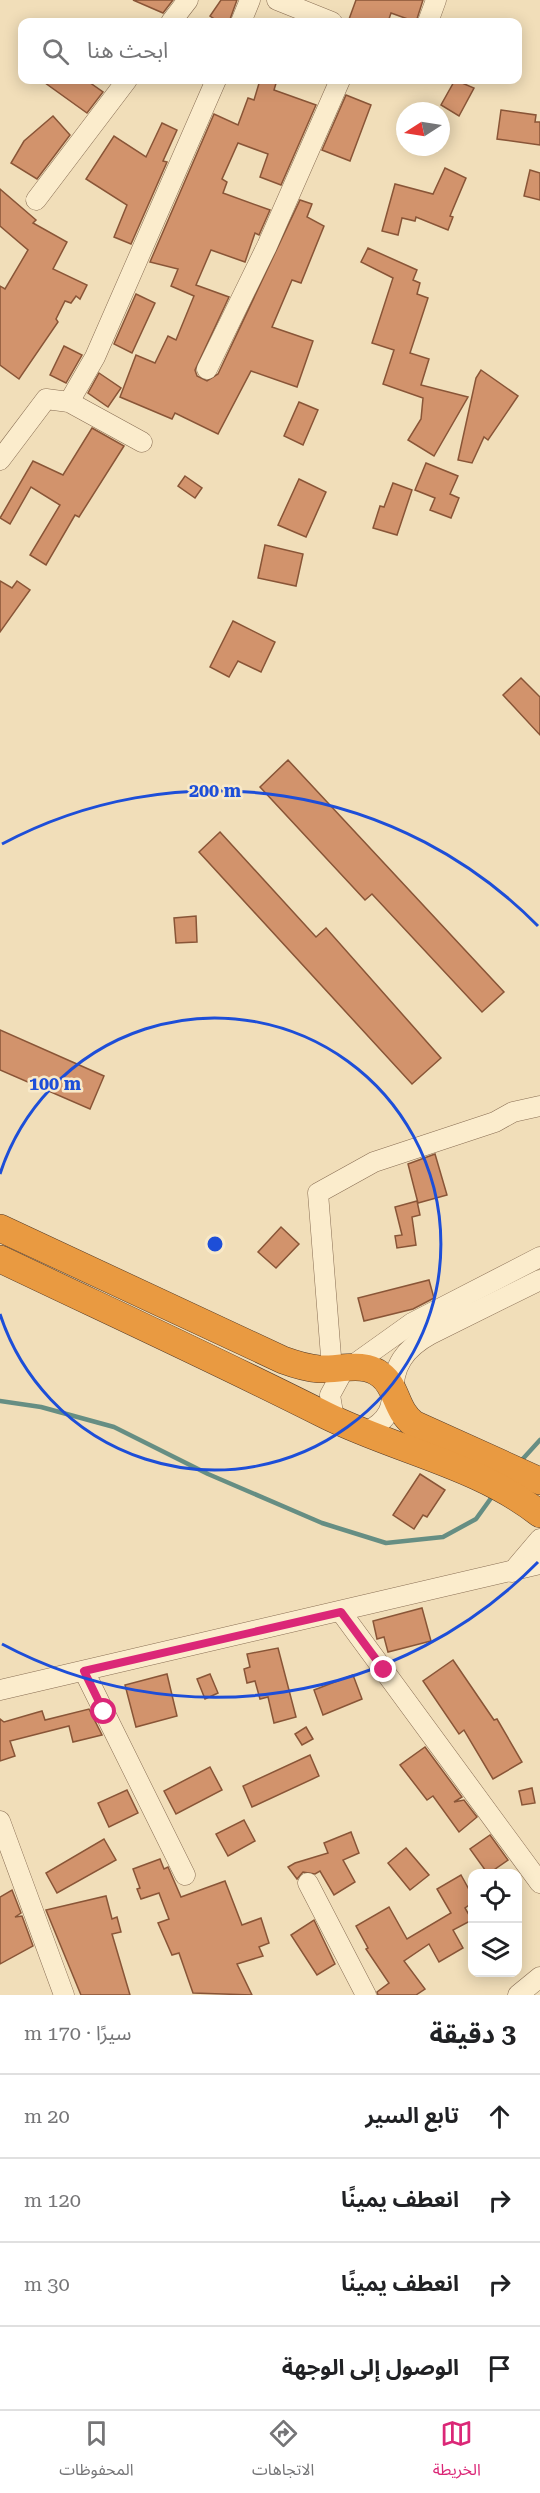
<!DOCTYPE html>
<html lang="ar">
<meta charset="utf-8">
<style>
body{margin:0;font-family:"Roboto Serif","Noto Sans Arabic",serif;background:#f6f6f6;color:#202124;direction:rtl}
.controls{position:absolute;right:18px;bottom:18px;display:grid;overflow:hidden;border-radius:12px;box-shadow:0 3px 15px #0003}
.controls button{width:54px;height:54px;display:grid;place-items:center;padding:0;border:0;border-bottom:2px solid #e0e0e0;background:#fff;color:#202124;font:30px sans-serif}
.compass{position:absolute;left:396px;top:102px;width:54px;height:54px;border-radius:50%;background:#fff;box-shadow:0 3px 15px #0003;rotate:258deg}
.stop{position:absolute;width:18px;height:18px;margin:-14px;border:4px solid #db2777;border-radius:50%;background:#fff}
.stop.end{background:#db2777;border-color:#fff;box-shadow:0 2px 6px #0008}
.list{margin:0;padding:0;list-style:none}
h2{display:flex;justify-content:space-between;align-items:center;height:78px;margin:0;padding:0 24px;font-size:26px}
h2 small{font-size:20px;font-weight:400;color:#757577}
.list li{display:grid;grid-template-columns:39px 1fr auto;gap:18px;align-items:center;box-sizing:border-box;height:84px;padding:0 24px;border-top:2px solid #e0e0e0}
.list b{display:block;font-size:22px;white-space:nowrap}
.list em{font-size:20px;font-style:normal;color:#757577}
.icon{flex:none;width:33px;height:33px;fill:none;stroke:currentColor;stroke-width:2;stroke-linecap:round;stroke-linejoin:round}
.map{position:relative;flex:none;width:540px;height:1995px;overflow:hidden;direction:ltr}
.search{position:absolute;background:#fff;box-shadow:0 3px 15px #0003;left:18px;right:18px;top:18px;height:66px;display:flex;align-items:center;gap:15px;box-sizing:border-box;padding:0 21px;border-radius:12px;color:#757577;font-size:22px}
.sheet{height:414px;background:#fff}
nav{display:flex;justify-content:space-around;align-items:center;box-sizing:border-box;height:84px;border-top:2px solid #e0e0e0;background:#fff;font-size:16px;color:#757577}
nav a{display:grid;justify-items:center;gap:3px}
nav .on{color:#db2777}
.map>svg:first-child{display:block}
</style>
<div class="map">
<svg width="540" height="1995" viewBox="0 0 540 1995">
<rect width="100%" height="100%" fill="#f1deb9"/>
<g fill="none" stroke-linecap="round" stroke-linejoin="round">
<g stroke="#668e83" stroke-width="4.5">
<polyline points="0,1401 41,1407 114,1427 208,1474 322,1523 386,1543 443,1537 476,1519 494,1494"/>
<polyline points="520,1462 540,1440"/>
</g>
</g>
<g fill="#d2936c" stroke="#895537" stroke-width="1.5">
<polygon points="133,0 173,0 163,13"/>
<polygon points="221,0 237,0 229,22 219,22 210,16"/>
<polygon points="356,0 423,0 416,22 391,13 388,22 348,22"/>
<polygon points="41,80 86,80 103,92 87,113"/>
<polygon points="260,80 277,80 274,90 316,105 281,185 260,177 268,154 238,143 222,179 227,182 223,193 270,210 259,235 255,233 245,262 211,250 196,285 229,297 195,370 197,376 207,381 218,374 300,200 312,204 307,217 324,226 301,283 292,280 272,327 313,341 297,387 251,371 218,434 175,413 172,419 120,397 136,355 155,363 168,336 176,340 194,296 171,286 178,269 150,262 214,114 238,125 248,98 254,100"/>
<polygon points="455,80 474,88 459,116 441,105"/>
<polygon points="346,95 371,105 350,161 322,150"/>
<polygon points="501,110 536,115 535,122 540,122 540,145 497,139"/>
<polygon points="53,116 70,135 37,179 11,163 24,141"/>
<polygon points="162,123 177,130 163,161 167,162 131,244 114,237 127,205 86,179 114,136 146,157"/>
<polygon points="445,168 466,178 450,216 453,217 448,230 416,217 415,221 402,218 398,235 382,231 395,184 433,194"/>
<polygon points="530,170 540,173 540,200 524,196"/>
<polygon points="0,189 36,220 33,223 67,242 53,269 87,285 80,299 76,296 71,303 65,301 56,319 58,322 19,379 0,365 0,286 5,289 28,250 0,226"/>
<polygon points="368,248 417,270 413,280 420,283 417,294 428,298 410,353 429,359 421,385 468,397 434,456 408,440 421,419 423,398 383,384 394,350 372,343 393,278 361,262"/>
<polygon points="136,294 155,303 132,353 114,344"/>
<polygon points="64,346 82,355 66,383 50,375"/>
<polygon points="481,370 518,396 488,440 484,437 472,463 458,460 476,378"/>
<polygon points="99,373 121,388 108,407 88,393"/>
<polygon points="299,402 318,410 303,445 284,436"/>
<polygon points="92,428 124,446 79,517 75,515 46,565 30,555 60,505 31,487 10,524 0,518 33,461 63,475"/>
<polygon points="426,463 458,476 450,494 459,498 451,518 430,510 435,498 415,490"/>
<polygon points="185,476 202,488 195,498 178,486"/>
<polygon points="299,479 326,492 306,537 278,525"/>
<polygon points="393,483 412,490 397,535 373,528 380,506 384,507"/>
<polygon points="265,545 303,554 296,586 258,578"/>
<polygon points="0,581 12,588 17,581 30,590 0,632"/>
<polygon points="233,621 275,642 261,672 238,661 229,677 210,667"/>
<polygon points="521,678 540,697 540,735 503,695"/>
<polygon points="288,760 504,992 482,1012 372,894 365,900 260,787"/>
<polygon points="220,832 316,937 326,928 441,1058 412,1084 199,852"/>
<polygon points="196,916 197,942 176,943 174,918"/>
<polygon points="0,1030 104,1076 90,1109 0,1070"/>
<polygon points="435,1154 447,1195 418,1203 408,1164"/>
<polygon points="417,1201 420,1215 412,1217 416,1245 397,1248 395,1236 402,1235 395,1207"/>
<polygon points="281,1227 299,1244 276,1268 258,1252"/>
<polygon points="429,1280 434,1298 413,1309 364,1321 358,1298"/>
<polygon points="420,1474 445,1490 427,1517 423,1515 414,1529 393,1515"/>
<polygon points="422,1608 431,1641 388,1652 384,1637 377,1639 373,1621"/>
<polygon points="278,1648 296,1717 274,1723 268,1697 260,1699 255,1681 247,1683 244,1669 250,1667 247,1654"/>
<polygon points="453,1660 494,1720 497,1719 522,1762 493,1779 464,1730 459,1734 423,1681"/>
<polygon points="167,1674 177,1716 136,1727 125,1685"/>
<polygon points="210,1674 218,1693 205,1699 197,1679"/>
<polygon points="353,1675 362,1699 323,1715 314,1690"/>
<polygon points="89,1709 102,1735 73,1742 69,1726 10,1741 15,1756 0,1761 0,1719 4,1722 42,1711 45,1720"/>
<polygon points="306,1727 313,1739 302,1745 295,1734"/>
<polygon points="425,1747 462,1797 454,1802 464,1800 477,1817 459,1832 433,1796 427,1800 400,1765"/>
<polygon points="310,1755 319,1776 252,1807 243,1786"/>
<polygon points="210,1767 222,1790 176,1814 164,1791"/>
<polygon points="532,1788 535,1803 522,1805 519,1791"/>
<polygon points="127,1790 138,1813 109,1827 98,1803"/>
<polygon points="244,1820 255,1841 228,1856 216,1834"/>
<polygon points="351,1832 359,1853 343,1860 355,1882 334,1895 320,1871 315,1874 303,1872 297,1879 288,1867 295,1863 328,1853 324,1843"/>
<polygon points="490,1835 508,1860 488,1874 470,1849"/>
<polygon points="104,1839 116,1860 57,1893 46,1873"/>
<polygon points="406,1848 429,1875 410,1890 388,1863"/>
<polygon points="160,1859 164,1869 168,1867 181,1897 225,1881 242,1925 261,1918 269,1943 259,1947 263,1956 237,1964 252,1995 193,1993 179,1953 172,1955 158,1923 169,1919 159,1893 141,1899 137,1889 140,1888 133,1869"/>
<polygon points="461,1875 472,1895 472,1903 465,1908 472,1920 453,1930 463,1948 439,1962 429,1944 404,1961 425,1989 416,1995 378,1995 377,1992 389,1983 366,1949 368,1948 356,1926 389,1907 407,1939 451,1913 437,1889"/>
<polygon points="12,1890 21,1913 15,1917 22,1916 33,1946 0,1964 0,1897"/>
<polygon points="106,1896 112,1919 117,1917 121,1932 112,1934 130,1995 81,1995 46,1910"/>
<polygon points="314,1920 335,1964 317,1975 291,1935"/>
</g>
<g fill="none" stroke-linecap="round" stroke-linejoin="round">
<g stroke="#886d53" stroke-width="21">
<g id="minor">
<polyline points="277,0 332,22"/>
<polyline points="171,22 188,0"/>
<polyline points="241,22 250,0"/>
<polyline points="428,22 436,0"/>
<polyline points="36,200 127,80"/>
<polyline points="207,369 267,246 340,80"/>
<polyline points="69,402 95,357 216,80"/>
<polyline points="0,460 46,399 69,402 142,442"/>
<polyline points="332,1369 318,1193 374,1162 495,1122 513,1112 540,1106"/>
<polyline points="334,1419 330,1395 342,1373 412,1323 540,1257"/>
<path d="M366 1432C406 1412 384 1387 402 1359 409 1348 420 1340 431 1334L540 1280"/>
<polyline points="512,1572 540,1539"/>
<polyline points="341,1612 540,1883"/>
<polyline points="84,1671 185,1875"/>
<polyline points="0,1690 540,1564"/>
<polyline points="0,1821 64,1995"/>
<polyline points="308,1883 366,1995"/>
<polyline points="518,1995 540,1977"/>
</g>
</g>
<g stroke="#553b28" stroke-width="28">
<g id="highway">
<path d="M0 1228 283 1360C294 1364 306 1368 319 1369 340 1370 364 1361 381 1375 398 1388 395 1410 414 1424L540 1481"/>
<path d="M0 1259C109 1311 218 1361 325 1415 395 1450 478 1465 540 1514"/>
</g>
</g>
<use href="#minor" stroke="#fbeccc" stroke-width="20"/>
<use href="#highway" stroke="#e99a41" stroke-width="27"/>
</g>
<g fill="none" stroke-linecap="round" stroke-linejoin="round">
<polyline stroke="#db2777" stroke-width="8" points="104,1712 84,1671 341,1612 384,1670"/>
</g>
<g fill="none" stroke="#1d4ed8" stroke-width="3">
<path d="M0 1174A226 226 0 1 1 0 1314"/>
<path d="M538 1562A453 453 0 0 1 2 1644M2 844A453 453 0 0 1 538 926"/>
</g>
<circle cx="215" cy="1244" r="9" fill="#1d4ed8" stroke="#f8e9c9" stroke-width="3"/>
<g font-size="18" text-anchor="middle" font-weight="bold" fill="#1d4ed8" stroke="#f8e9c9" stroke-width="5" stroke-linejoin="round" paint-order="stroke">
<text x="215" y="797">200 m</text>
<text x="55" y="1090">100 m</text>
</g>
</svg>
<div class="controls">
<button><svg class="icon" aria-label="locate" viewBox="0 0 24 24"><circle cx="12" cy="12" r="6"/><path d="M12 2v4M12 18v4M2 12h4M18 12h4"/></svg></button>
<button><svg class="icon" aria-label="layers" viewBox="0 0 24 24"><path d="M12 4l9 5-9 5-9-5zM3 14l9 5 9-5"/></svg></button>
</div>
<svg class="compass" viewBox="-18 -18 36 36"><path d="M0-13l5 13h-10z" fill="#e53935"/><path d="M0 13l5-13h-10z" fill="#757577"/></svg>
<div class="stop" style="left:104px;top:1712px"></div>
<div class="stop end" style="left:384px;top:1670px"></div>
<div class="search"><svg class="icon" aria-label="search" viewBox="0 0 24 24"><circle cx="10" cy="10" r="6"/><path d="M15 15l6 6"/></svg>ابحث هنا</div>
</div>
<section class="sheet">
<h2>3 دقيقة<small>سيرًا · 170 m</small></h2>
<ul class="list">
<li><svg class="icon" aria-label="ahead" viewBox="0 0 24 24"><path d="M12 20V5M6 11l6-6 6 6"/></svg><div><b>تابع السير</b></div><em>20 m</em></li>
<li><svg class="icon" aria-label="right" viewBox="0 0 24 24"><path d="M7 20v-9h11M14 6l5 5-5 5"/></svg><div><b>انعطف يمينًا</b></div><em>120 m</em></li>
<li><svg class="icon" aria-label="right" viewBox="0 0 24 24"><path d="M7 20v-9h11M14 6l5 5-5 5"/></svg><div><b>انعطف يمينًا</b></div><em>30 m</em></li>
<li><svg class="icon" aria-label="arrive" viewBox="0 0 24 24"><path d="M6 21V4h12l-3 4 3 4H6"/></svg><div><b>الوصول إلى الوجهة</b></div></li>
</ul>
</section>
<nav>
<a class="on"><svg class="icon" aria-label="map" viewBox="0 0 24 24"><path d="M3 6l6-2 6 2 6-2v14l-6 2-6-2-6 2zM9 4v14M15 6v14"/></svg>الخريطة</a>
<a><svg class="icon" aria-label="directions" viewBox="0 0 24 24"><path d="M12 3l9 9-9 9-9-9zM9 14v-3h6M13 9l2 2-2 2"/></svg>الاتجاهات</a>
<a><svg class="icon" aria-label="saved" viewBox="0 0 24 24"><path d="M7 4h10v16l-5-4-5 4z"/></svg>المحفوظات</a>
</nav>
